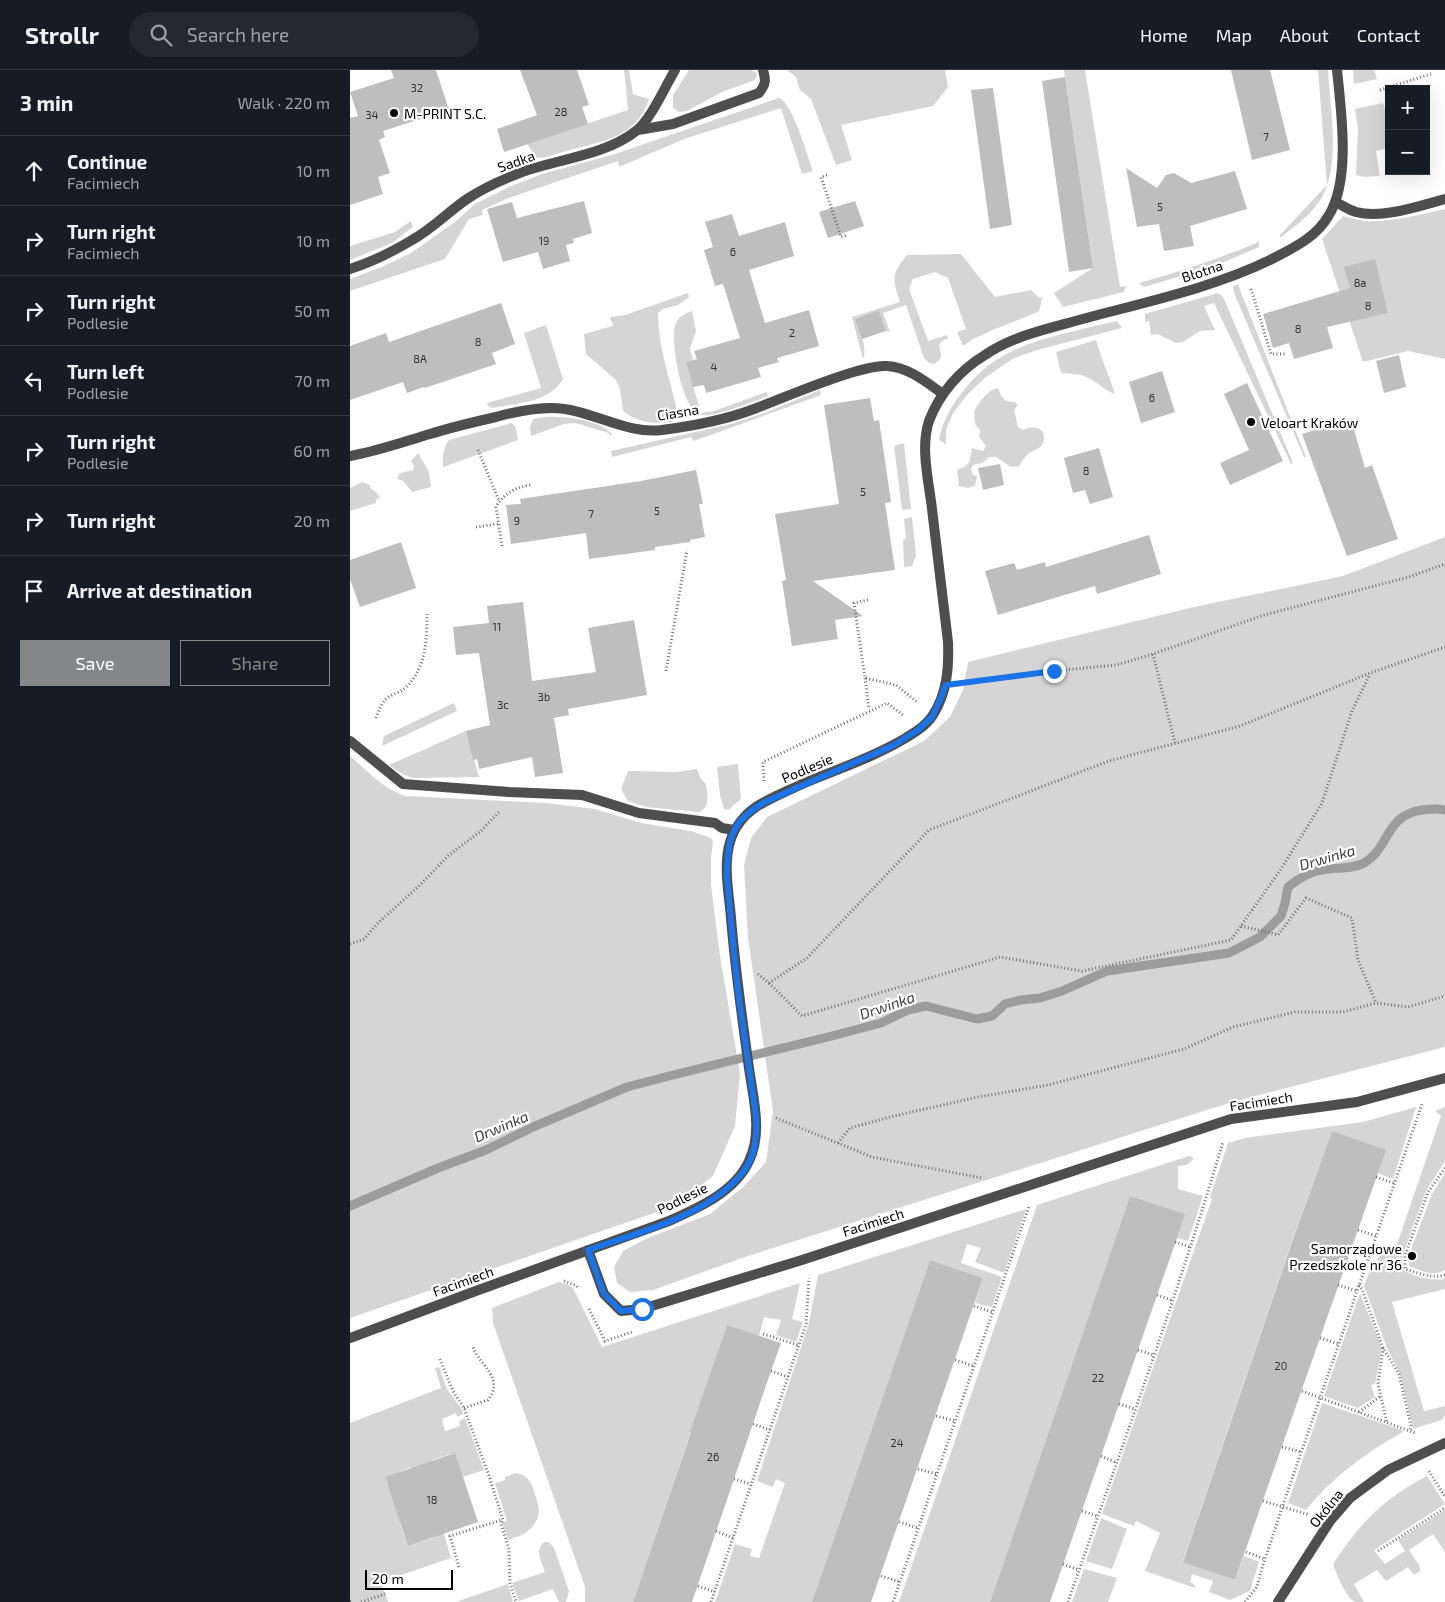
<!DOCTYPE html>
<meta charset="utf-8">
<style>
body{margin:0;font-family:"Exo 2",sans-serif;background:#242831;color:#f1f3f6}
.controls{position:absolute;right:15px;top:15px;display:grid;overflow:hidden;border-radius:0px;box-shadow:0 5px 20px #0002}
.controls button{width:45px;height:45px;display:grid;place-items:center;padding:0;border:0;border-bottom:1px solid #363941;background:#171b24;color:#f1f3f6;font:25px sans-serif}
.scale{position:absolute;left:15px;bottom:12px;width:88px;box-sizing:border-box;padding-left:5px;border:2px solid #000;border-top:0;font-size:14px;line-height:18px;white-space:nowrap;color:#000;-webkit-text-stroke:4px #fff;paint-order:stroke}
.stop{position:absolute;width:15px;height:15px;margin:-11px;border:4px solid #1a73e8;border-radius:50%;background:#fff}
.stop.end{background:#1a73e8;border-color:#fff;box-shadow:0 1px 5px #0008}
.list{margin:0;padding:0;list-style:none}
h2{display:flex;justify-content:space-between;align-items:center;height:65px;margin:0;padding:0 20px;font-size:21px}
h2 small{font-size:16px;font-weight:400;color:#9ea1a6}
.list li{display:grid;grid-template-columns:32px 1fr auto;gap:15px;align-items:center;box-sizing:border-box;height:70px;padding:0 20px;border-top:1px solid #363941}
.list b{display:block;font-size:19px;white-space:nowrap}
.list p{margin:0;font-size:16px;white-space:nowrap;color:#9ea1a6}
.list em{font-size:16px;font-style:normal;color:#9ea1a6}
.actions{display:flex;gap:10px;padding:15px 20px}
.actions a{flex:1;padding:11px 0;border:1px solid #858687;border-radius:0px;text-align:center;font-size:18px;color:#858687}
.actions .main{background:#858687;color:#fff}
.icon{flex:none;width:28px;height:28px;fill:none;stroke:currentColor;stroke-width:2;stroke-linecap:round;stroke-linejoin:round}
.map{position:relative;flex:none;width:1095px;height:1532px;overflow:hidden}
header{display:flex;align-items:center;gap:30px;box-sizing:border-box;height:70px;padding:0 25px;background:#171b24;border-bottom:1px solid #363941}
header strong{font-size:24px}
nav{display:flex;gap:28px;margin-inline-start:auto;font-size:18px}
.search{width:350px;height:45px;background:#242831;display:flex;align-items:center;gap:12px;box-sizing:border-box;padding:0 18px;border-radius:28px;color:#9ea1a6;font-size:19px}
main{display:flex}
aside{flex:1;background:#171b24}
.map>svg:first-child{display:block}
</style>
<header>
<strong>Strollr</strong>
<div class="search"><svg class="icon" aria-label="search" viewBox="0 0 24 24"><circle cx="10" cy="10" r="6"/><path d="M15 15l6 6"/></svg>Search here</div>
<nav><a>Home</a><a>Map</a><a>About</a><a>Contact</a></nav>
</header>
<main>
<aside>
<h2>3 min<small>Walk · 220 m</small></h2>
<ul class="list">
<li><svg class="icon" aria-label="ahead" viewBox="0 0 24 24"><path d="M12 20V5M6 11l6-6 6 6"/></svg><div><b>Continue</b><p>Facimiech</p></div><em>10 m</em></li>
<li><svg class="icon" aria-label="right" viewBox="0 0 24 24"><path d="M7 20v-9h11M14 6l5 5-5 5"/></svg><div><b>Turn right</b><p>Facimiech</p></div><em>10 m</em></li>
<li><svg class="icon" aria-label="right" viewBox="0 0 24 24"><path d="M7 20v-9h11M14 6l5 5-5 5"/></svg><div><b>Turn right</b><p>Podlesie</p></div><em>50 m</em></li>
<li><svg class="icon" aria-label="left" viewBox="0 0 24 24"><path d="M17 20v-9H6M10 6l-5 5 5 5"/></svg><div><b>Turn left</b><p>Podlesie</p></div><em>70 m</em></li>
<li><svg class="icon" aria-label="right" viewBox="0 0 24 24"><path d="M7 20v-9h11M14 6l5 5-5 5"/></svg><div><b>Turn right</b><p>Podlesie</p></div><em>60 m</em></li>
<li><svg class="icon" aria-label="right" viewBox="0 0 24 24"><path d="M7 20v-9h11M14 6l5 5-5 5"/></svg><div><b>Turn right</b></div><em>20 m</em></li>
<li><svg class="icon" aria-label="arrive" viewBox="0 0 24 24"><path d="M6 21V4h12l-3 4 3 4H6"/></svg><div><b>Arrive at destination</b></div></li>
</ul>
<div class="actions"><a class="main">Save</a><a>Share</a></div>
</aside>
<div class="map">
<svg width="1095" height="1532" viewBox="0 0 1095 1532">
<rect width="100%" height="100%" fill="#fff"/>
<g fill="#d5d5d5">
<path d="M274 0H279L283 24 299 29C287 67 254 71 220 80 209 83 197 88 186 88L177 74 278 40Z"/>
<polygon points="339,0 402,0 407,4 405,10 372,22 337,41 329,42 323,38 323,25"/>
<polygon points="437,0 595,0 598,17 583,36 491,55 502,90 486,95 461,29 450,20 446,7"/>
<polygon points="714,0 735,0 770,217 776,216 774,222 713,237 704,223 743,198"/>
<path d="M968 0H978C980 37 992 101 969 132 959 146 944 157 930 168V165L977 115Z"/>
<polygon points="1003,0 1024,0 1027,9 1004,14"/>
<path d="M429 28C443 33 457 86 463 101L452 104 431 38 334 69 269 97 268 91 156 129 132 140 133 145 119 149 95 189 0 221V209L34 196 61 183 105 152 125 134 159 117 192 104 265 84Z"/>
<polygon points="1033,33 1039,52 1039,78 1026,81 1030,106 1014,107 1006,105 1008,60 1005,39"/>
<path d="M1095 139V289L1058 281 1013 292 972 169 993 146C998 147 1003 149 1008 150 1033 155 1070 144 1095 139Z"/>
<polygon points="61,151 63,157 42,173 0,190 0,176 45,162"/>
<path d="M909 172V177L865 196 794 217 789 213C830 202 870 188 909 172Z"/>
<path d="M611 184 645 227 681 220 689 228 692 227 690 238 688 242 645 259 623 269 613 276 607 262 616 259 598 208 585 202 563 209 559 219 578 271 597 265 598 268 591 272 589 276C591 285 594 288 584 294L579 293 574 288 556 235 533 243 540 262 536 261 529 240 505 249C509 259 518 278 513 289L502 247 550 232C542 208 541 205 557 185Z"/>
<polygon points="888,214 890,220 956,387 954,387 884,223 883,216"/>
<path d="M338 223 339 227 328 235 313 239 308 243C308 278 321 311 328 345L322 352C304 354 288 353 273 341L270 319 266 310 236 284 234 264 263 256 260 247 275 245Z"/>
<polygon points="868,223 872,226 875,231 943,393 941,394 864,233 854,236 865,260 850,261 833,272 826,273 808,264 801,265 799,251 795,252 795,244"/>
<path d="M342 241 346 261 340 279 343 290 336 292 351 343 364 341 417 322 418 326C404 331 364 348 351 345 332 341 320 272 325 255 328 247 335 243 342 241Z"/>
<path d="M767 251 772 258 691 279 664 288 636 307 617 325 603 343 596 360V375L589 369C593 351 601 336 613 321 624 307 637 295 653 286 681 269 734 259 767 251Z"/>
<path d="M196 255 213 309C199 333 167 333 142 338L138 336 137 333 191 318 174 263Z"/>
<path d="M746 270C751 288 759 305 765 324 753 320 747 311 736 307 728 303 720 304 712 303 708 296 708 289 706 282Z"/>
<path d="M648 318C652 328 653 332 665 332L668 335 664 340 668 357 673 360C680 356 695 356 694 368 694 380 681 380 676 386 673 389 671 393 669 396L661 397 646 387H640L632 393 623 395 621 399 623 405 627 406 625 416 618 418 609 416 607 400C622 395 619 391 622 378L633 381 636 376 629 367 630 360 625 354 624 342C629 332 636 321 648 318Z"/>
<polygon points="470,320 471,325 344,371 341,367 262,387 261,381 381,354 417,342"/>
<path d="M194 347C215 346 247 349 262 364L260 366 259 363 225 353 214 354 181 366 180 357 183 349Z"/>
<path d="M162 353 166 358 168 370 93 397C92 387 93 378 99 370Z"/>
<polygon points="554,373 561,439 552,440 544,376"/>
<polygon points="68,383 79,402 81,417 62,422 53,411 47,409 50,403 63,400 64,395 61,391"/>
<polygon points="12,412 20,415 21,419 26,422 30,427 26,430 26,433 0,441 0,418"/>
<polygon points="562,447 566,486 562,496 554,497 553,470 556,469 554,449"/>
<polygon points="1095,467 1095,977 879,1033 398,1186 303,1220 280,1222 267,1213 264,1197 273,1181 298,1168 360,1144 393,1117 416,1092 423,1041 398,868 394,795 401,768 417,747 574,671 600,647 613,620 618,592 844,537 993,506"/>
<polygon points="104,633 107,641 32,676 34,666"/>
<polygon points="116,661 129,707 63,708 52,704 39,695"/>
<path d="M0 686C17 700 34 720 55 726L196 733 245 739 291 753 341 761 361 768 363 772 361 787V815L370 886 390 1004 385 1056 363 1106 327 1135 0 1248Z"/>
<polygon points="388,694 391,729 378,740 374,739 370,725 367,697"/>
<path d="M347 699 351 709 356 714C357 724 361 737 349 742L296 737 278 731 271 719 278 701 327 702Z"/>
<polygon points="1066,1037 1043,1109 1027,1103 1003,1069 982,1061 943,1168 833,1491 885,1510 894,1486 909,1492 900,1521 880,1530 859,1522 863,1511 842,1504 840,1512 845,1515 845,1518 795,1501 810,1463 786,1451 784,1456 752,1444 862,1129 860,1127 878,1073 895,1068 1013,1052"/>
<path d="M1095 1037V1091L1076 1121 1052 1187 1054 1201C1068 1207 1080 1211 1095 1209V1219L1042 1232 1074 1341 1095 1336V1345L1092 1350 1066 1358H1063L1050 1304 1037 1278 1014 1216 1024 1190 1026 1194 1032 1177 1045 1180 1091 1046 1085 1041Z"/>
<polygon points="839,1086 844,1088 837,1095 828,1096 828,1119 853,1126 838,1171 827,1168 834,1144 780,1126 640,1532 549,1532 687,1135"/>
<path d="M1095 1103V1200C1083 1207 1071 1201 1059 1196L1058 1187 1082 1124Z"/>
<polygon points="676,1139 654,1203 625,1192 631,1178 617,1174 611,1193 652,1207 642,1237 625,1233 633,1208 580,1190 462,1532 365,1532 385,1474 402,1479 400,1486 409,1488 435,1413 426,1409 423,1417 407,1411 459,1253 468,1205"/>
<polygon points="209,1212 217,1214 223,1218 252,1277 450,1213 442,1249 453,1252 446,1272 426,1265 431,1250 414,1247 409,1266 377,1255 283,1532 235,1532 235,1517 143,1253 142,1238"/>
<polygon points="1010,1223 1032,1278 1025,1314 1021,1315 1025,1327 1008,1338 974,1326"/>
<polygon points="89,1297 97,1319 111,1338 113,1344 107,1347 106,1343 92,1349 95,1361 110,1356 109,1351 115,1348 134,1400 113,1407 104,1383 82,1390 83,1395 63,1402 61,1397 35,1408 42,1428 55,1451 50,1454 58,1476 83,1468 83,1464 93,1460 101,1488 31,1512 38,1532 0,1532 0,1353 91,1318 85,1298"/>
<path d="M972 1333 1052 1360 1053 1362C1015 1383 983 1407 956 1440L938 1433Z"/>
<path d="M166 1403C177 1405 181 1411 184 1421 189 1436 193 1448 179 1460 173 1466 165 1467 158 1470L152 1453 157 1451 145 1413 155 1410V1407Z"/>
<path d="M1077 1406 1095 1434 1024 1480 1035 1494 1055 1481 1048 1470 1095 1440V1482L1083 1464 1059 1480 1069 1495 1070 1501 1064 1505 1058 1497 1036 1511 1027 1500 1004 1514 1014 1532C1011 1532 1009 1532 1006 1532 996 1529 986 1503 983 1494 1009 1454 1034 1428 1077 1406Z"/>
<polygon points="751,1448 777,1459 762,1499 736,1491"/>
<path d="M194 1472H199L204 1478 219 1521 216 1532H209L203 1519 169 1531 162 1513 195 1502C192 1492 184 1480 194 1472Z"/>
<polygon points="734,1499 767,1508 758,1532 722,1532"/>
<polygon points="158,1514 163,1532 106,1532"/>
</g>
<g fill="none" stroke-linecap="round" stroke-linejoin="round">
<path stroke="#9c9c9c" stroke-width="9" d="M0 1136 88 1098 136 1080 183 1057 277 1017 319 1006 482 966 531 953 558 940 576 936 627 949 642 946 655 934 670 930 690 928 712 921 757 901 879 883 910 867 931 846 935 833 938 817C949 808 959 802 972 800 986 797 1002 800 1014 793 1040 778 1035 745 1072 740 1081 739 1087 738 1095 740"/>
</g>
<g fill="#bebebe">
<polygon points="41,0 86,0 99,40 33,61 35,67 29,70 40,103 28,107 33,124 0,135 0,48 8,46 0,22 44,8"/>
<polygon points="170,0 227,0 239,35 232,37 238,54 154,82 147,59 187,45"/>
<polygon points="881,0 920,0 940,80 902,90"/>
<polygon points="715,7 743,198 719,202 692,11"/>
<polygon points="643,18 662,155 640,159 621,20"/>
<polygon points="776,98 807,118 816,105 824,103 841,113 885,101 897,139 840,156 844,176 814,181 809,154 787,157"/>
<polygon points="234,131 242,163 223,169 224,173 216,175 220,191 193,199 188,182 153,192 137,139 162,132 167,148"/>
<polygon points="505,131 514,156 478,168 469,142"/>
<polygon points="382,144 389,166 435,152 444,186 399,200 415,253 459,240 469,276 427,288 429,292 408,298 411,307 356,323 354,315 343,317 336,292 347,289 344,281 390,268 373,214 365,216 354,180 363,177 355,152"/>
<polygon points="1025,189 1038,243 977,257 983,278 944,289 939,273 923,278 913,244 1000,218 994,197"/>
<polygon points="151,233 165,274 142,283 146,294 75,318 74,317 57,323 53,312 0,330 0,276 36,263 39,272"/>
<polygon points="529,240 536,261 512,269 505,249"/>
<polygon points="1049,285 1056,317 1034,323 1026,291"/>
<polygon points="812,301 825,342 791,353 779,312"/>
<polygon points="897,313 933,391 880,415 870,393 899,380 874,324"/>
<polygon points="520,328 524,351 529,350 541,432 535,433 545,500 463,511 513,546 485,550 488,569 442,576 432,511 436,510 425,444 489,434 474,335"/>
<polygon points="1001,349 1015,398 1022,395 1048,469 997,486 952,364"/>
<polygon points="749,378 763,427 740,434 735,420 723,423 714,388"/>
<polygon points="650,394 654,415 633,420 628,398"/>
<polygon points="346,400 353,434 349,434 355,467 340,470 340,472 305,477 305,480 239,489 236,463 161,474 156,435 171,434 170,429 291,411"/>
<polygon points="799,465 811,504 747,524 745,516 648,545 635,501 664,493 667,500 695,492 696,497"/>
<polygon points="51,472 66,518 10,537 0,509 0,490"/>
<polygon points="173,532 182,611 246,602 238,558 284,550 297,625 218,639 219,645 204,648 213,703 185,707 182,687 129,699 127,689 123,690 116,661 140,655 129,583 106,585 103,557 139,553 137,536"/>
<polygon points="982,1061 1036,1080 885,1510 833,1492 943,1169"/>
<polygon points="780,1126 835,1144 827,1168 700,1532 640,1532"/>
<polygon points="580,1190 633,1208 521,1532 462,1532"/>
<polygon points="377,1255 431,1273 421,1301 342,1532 283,1532 341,1362 340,1362"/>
<polygon points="105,1383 128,1452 58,1476 35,1407"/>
</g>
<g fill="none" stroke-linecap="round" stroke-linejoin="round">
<g stroke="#707070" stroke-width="3" stroke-dasharray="1 2.5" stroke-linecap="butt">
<polyline points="1030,20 1081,4"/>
<polyline points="477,105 471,107 491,167 498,165"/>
<polyline points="901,219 921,284 935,284"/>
<polyline points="128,380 149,431"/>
<polyline points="126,457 148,454"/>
<path d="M152 476 146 437C152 425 167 416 181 415"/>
<polyline points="518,530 504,533 515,608 546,615 567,632"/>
<polyline points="803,584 825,673"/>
<polyline points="316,601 337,480"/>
<polyline points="515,608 519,639"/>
<polyline points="615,613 704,601 766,595 803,584 914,545 1059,507 1095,494"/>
<path d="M26 648C29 641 31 633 37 628 42 624 49 623 54 619 76 600 77 570 77 544"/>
<polyline points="414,711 413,692 537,633 553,645"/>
<polyline points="891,856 928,865 956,828 1002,848 1008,890 1026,933"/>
<polyline points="0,874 14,869 28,853 69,816 99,785 131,761 150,741"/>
<polyline points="408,904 419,913 457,888 579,760 759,691 890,656 1020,603 1095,577"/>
<polyline points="419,913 452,946 650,887 732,901 881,870 931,799 972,733 1002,641 1020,604"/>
<polyline points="426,1048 522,1087 632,1108"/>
<polyline points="488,1073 500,1058 544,1046 628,1027 698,1015 834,979 883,957 945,942 993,942 1026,933 1058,937 1095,926"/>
<path d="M1095 1098 1078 1122 1055 1186V1199C1068 1203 1082 1209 1095 1205"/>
<polyline points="1026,1107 1044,1113"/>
<polyline points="1008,1160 1026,1166"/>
<polyline points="825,1172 840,1177"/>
<polyline points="214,1211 227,1216 228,1218"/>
<polyline points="988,1215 1007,1221"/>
<polyline points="1009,1215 1012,1219 1033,1278 1049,1304 1061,1356 1060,1361"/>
<polyline points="807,1225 822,1230"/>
<polyline points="624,1236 642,1242"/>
<polyline points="239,1239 255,1271 282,1262"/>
<polyline points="413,1264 448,1275"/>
<polyline points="970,1268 989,1274"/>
<polyline points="1033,1278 1028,1314 1037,1353"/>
<polyline points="788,1280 804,1285"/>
<polyline points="90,1289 103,1321 114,1338 139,1406 153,1450 151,1454 159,1479 160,1513 166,1532"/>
<polyline points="605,1290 624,1296"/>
<polyline points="421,1301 438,1307"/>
<polyline points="952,1321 1065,1363"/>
<polyline points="769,1334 785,1339"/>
<path d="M114 1338 138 1330C155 1308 130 1296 123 1277"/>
<polyline points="1009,1342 1031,1326"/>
<polyline points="586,1346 605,1351"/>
<polyline points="403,1354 420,1360"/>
<polyline points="932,1377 951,1382"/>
<polyline points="751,1386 767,1393"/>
<polyline points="568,1399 587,1404"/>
<polyline points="1079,1401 1095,1427"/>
<polyline points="384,1409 401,1414"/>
<polyline points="913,1431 960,1445"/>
<polyline points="732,1441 748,1446"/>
<polyline points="549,1452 568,1458"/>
<polyline points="366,1461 383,1468"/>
<polyline points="1028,1481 1095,1438"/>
<polyline points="896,1482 915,1489"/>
<polyline points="713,1494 729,1500"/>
<polyline points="109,1497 100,1466 152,1450"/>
<polyline points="531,1506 550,1512"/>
<polyline points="348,1516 365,1522"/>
<polyline points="0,1531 2,1532"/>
<polyline points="11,1532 35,1524"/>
<polyline points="361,1532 456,1254 459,1208"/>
<polyline points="543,1532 679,1136"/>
<path d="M718 1532C771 1379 827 1227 873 1072"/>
<polyline points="895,1532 907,1517 912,1498 935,1429 1072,1034"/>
</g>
<g stroke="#4e4e4e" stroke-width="10">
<path d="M288 60 323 54 409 23C416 14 416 10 413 0"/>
<path d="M985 132C992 135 999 140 1006 142 1032 149 1069 136 1095 129"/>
<polyline points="0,671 53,714 159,722 232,725 289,743 365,753 372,758 384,760"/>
</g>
<g stroke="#4e4e4e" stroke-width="10">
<path d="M0 199C22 192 42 182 62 170 82 159 98 142 117 129 133 118 154 109 172 102 208 89 256 85 286 61 301 49 315 17 325 0"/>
<path d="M0 386C28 381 53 372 80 364 102 357 124 352 146 347 164 342 183 338 202 338 239 338 275 365 312 360 343 356 375 350 404 339 438 326 472 311 507 301 517 299 526 295 537 296 558 297 576 312 593 324"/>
<polyline points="238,1180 254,1224 271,1241 292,1239 452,1190 881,1049 1007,1032 1095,1008"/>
<path d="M0 1268 123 1222 319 1151C348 1138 385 1122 399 1091 413 1062 403 1028 399 998 392 948 385 898 381 848 379 823 373 796 380 772 384 758 394 745 406 737 420 728 435 722 450 715 485 700 522 688 554 669 564 663 576 656 583 645 597 623 599 598 598 572 593 528 587 483 582 439 579 412 570 378 579 351 589 324 610 300 635 285 663 266 697 259 729 250 791 233 863 218 920 190 943 178 966 168 979 145 1001 109 991 40 987 0"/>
<polyline points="928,1532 980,1451 1000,1428 1038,1400 1095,1373"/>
</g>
</g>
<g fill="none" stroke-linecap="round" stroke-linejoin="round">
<path stroke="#1a73e8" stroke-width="6" d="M292 1239 271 1241 254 1224 238 1180C287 1163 350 1148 387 1109 399 1097 405 1081 406 1065 408 1050 404 1034 402 1019 399 998 396 977 393 956 385 907 382 858 377 808 377 771 380 751 415 732L542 676 568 660 582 647 589 632 596 615 704 601"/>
</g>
<g fill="#000" stroke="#fff" stroke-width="2">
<circle cx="44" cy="43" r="5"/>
<circle cx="901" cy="352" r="5"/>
<circle cx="1062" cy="1186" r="5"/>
</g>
<g text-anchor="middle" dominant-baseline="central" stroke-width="4.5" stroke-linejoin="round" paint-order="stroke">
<g font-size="11" fill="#303030">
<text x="67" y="17">32</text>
<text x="211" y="41">28</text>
<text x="22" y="44">34</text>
<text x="916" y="66">7</text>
<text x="810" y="136">5</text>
<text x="194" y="170">19</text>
<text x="383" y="181">6</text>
<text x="1010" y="212">8a</text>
<text x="1018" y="235">8</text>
<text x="948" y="258">8</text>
<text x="442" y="262">2</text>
<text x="128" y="271">8</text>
<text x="70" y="288">8A</text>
<text x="364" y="296">4</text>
<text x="802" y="327">6</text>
<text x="736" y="400">8</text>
<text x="513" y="421">5</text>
<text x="307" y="440">5</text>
<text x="241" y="443">7</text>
<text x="167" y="450">9</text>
<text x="147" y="556">11</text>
<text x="194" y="626">3b</text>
<text x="153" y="634">3c</text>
<text x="931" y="1295">20</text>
<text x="748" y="1307">22</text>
<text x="547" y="1372">24</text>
<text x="363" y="1386">26</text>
<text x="82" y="1429">18</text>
</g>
<g font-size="14" fill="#000" stroke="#fff" text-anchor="start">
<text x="54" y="43">M-PRINT S.C.</text>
<text x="911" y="352">Veloart Kraków</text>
<text x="1052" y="1178" text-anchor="end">Samorządowe<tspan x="1052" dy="16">Przedszkole nr 36</tspan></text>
</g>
<g font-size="14" fill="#000" stroke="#fff">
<text transform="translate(166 91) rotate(-20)">Sadka</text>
<text transform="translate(852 201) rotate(-18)">Błotna</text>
<text transform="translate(328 342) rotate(-9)">Ciasna</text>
<text transform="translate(457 698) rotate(-23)">Podlesie</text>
<text transform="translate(911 1031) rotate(-9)">Facimiech</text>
<text transform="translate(332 1128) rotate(-26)">Podlesie</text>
<text transform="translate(523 1152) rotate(-18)">Facimiech</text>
<text transform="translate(113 1211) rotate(-20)">Facimiech</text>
<text transform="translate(976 1438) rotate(-51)">Okólna</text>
</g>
<g font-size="15" font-style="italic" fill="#3d3d3d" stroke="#fff">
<text transform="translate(977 787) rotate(-16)">Drwinka</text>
<text transform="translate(537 935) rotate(-19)">Drwinka</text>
<text transform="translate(151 1056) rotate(-23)">Drwinka</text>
</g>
</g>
</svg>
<div class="controls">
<button>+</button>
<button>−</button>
</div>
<div class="scale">20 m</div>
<div class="stop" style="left:292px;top:1239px"></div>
<div class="stop end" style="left:704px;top:601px"></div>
</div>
</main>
